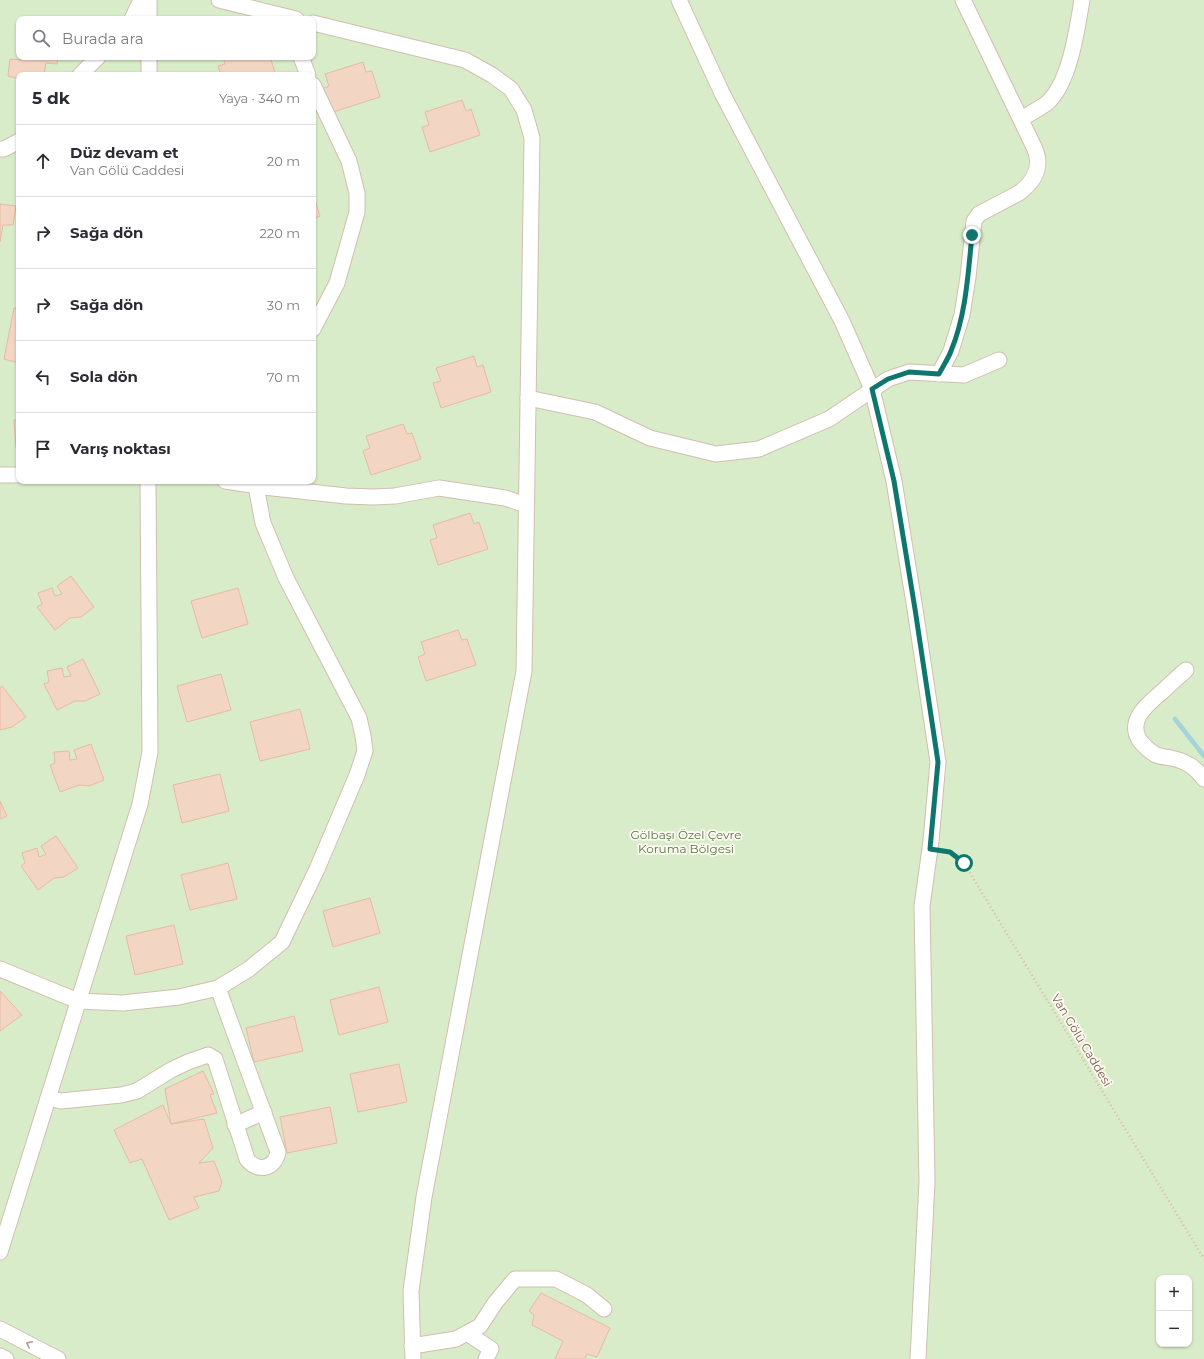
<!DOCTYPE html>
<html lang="tr">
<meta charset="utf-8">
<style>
body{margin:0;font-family:Montserrat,sans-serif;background:#f2f2f3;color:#2b2b33}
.controls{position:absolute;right:12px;bottom:12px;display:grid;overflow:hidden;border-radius:8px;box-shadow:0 1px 3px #0004}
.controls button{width:36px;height:36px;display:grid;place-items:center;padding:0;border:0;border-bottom:1px solid #e1e1e2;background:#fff;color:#2b2b33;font:20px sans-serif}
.stop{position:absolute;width:12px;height:12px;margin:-9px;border:3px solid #0f766e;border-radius:50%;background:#fff}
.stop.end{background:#0f766e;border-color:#fff;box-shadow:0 1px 4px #0008}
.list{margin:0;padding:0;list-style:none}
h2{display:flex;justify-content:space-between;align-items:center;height:52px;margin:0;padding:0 16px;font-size:17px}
h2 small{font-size:13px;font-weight:400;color:#7c7c81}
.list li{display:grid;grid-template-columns:26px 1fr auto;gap:12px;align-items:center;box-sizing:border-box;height:72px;padding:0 16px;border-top:1px solid #e1e1e2}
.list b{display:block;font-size:15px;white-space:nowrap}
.list p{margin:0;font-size:13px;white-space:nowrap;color:#7c7c81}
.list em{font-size:13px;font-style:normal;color:#7c7c81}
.icon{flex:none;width:22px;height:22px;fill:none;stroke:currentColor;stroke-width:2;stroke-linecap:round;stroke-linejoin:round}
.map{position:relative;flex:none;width:1204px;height:1359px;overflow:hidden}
.search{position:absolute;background:#fff;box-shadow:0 1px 3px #0004;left:16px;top:16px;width:300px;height:44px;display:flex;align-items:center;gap:10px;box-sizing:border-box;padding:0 14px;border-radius:8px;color:#7c7c81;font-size:15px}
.panel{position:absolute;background:#fff;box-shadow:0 1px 3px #0004;left:16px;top:72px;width:300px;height:412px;border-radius:8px}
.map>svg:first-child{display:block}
</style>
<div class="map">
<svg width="1204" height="1359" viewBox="0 0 1204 1359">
<rect width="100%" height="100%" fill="#fdf6ec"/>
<path fill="#d8ecc9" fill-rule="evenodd" d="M0 0H1204V1359H0ZM19 19H313V57H19ZM19 75H313V481H19ZM1159 1278H1189V1344H1159Z"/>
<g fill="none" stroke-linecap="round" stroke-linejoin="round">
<polyline stroke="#a5d3da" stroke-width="4.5" points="1175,719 1204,756"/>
</g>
<g fill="#f3d5c3" stroke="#e6bba3">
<polygon points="22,57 58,57 57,64 46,63 44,75 19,75 19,79 8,76 10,59 21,60"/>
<polygon points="223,57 270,57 276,75 221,75 218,66 225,64"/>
<polygon points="363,62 366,72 372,71 380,97 330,113 322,89 329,86 325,74"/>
<polygon points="462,100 466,111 471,109 480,135 430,152 422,127 429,125 425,112"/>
<polygon points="313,194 320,216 313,219"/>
<polygon points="0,204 16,206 13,225 3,225 0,242"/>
<polygon points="14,308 19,309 19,363 4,359"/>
<polygon points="474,356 477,367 483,365 491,392 441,408 433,383 441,381 436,368"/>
<polygon points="14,420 19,420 19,448 16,448"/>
<polygon points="403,424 407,434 412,433 421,459 371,475 363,451 370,448 366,436"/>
<polygon points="470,513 474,524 479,522 488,549 438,565 430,540 437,538 433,525"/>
<polygon points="71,576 94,607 81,617 70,618 55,630 37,607 42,604 38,593 52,588 55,596 62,594 57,586"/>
<polygon points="238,588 248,624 202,638 191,601"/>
<polygon points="458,630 462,640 467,639 476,665 426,681 418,657 425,654 421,642"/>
<polygon points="83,659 100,694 85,701 75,701 57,710 44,684 49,682 47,671 62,668 64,677 71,676 67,667"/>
<polygon points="221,674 231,710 187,722 177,686"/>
<polygon points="2,686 26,717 12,727 0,730 0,688"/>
<polygon points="300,709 310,749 260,761 250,722"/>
<polygon points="91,744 104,780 89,786 79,785 60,792 50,765 55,763 54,752 69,751 70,760 77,759 74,750"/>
<polygon points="220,774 229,811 182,823 173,785"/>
<polygon points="0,801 7,816 0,819"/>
<polygon points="56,836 78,868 64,877 54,878 38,890 21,866 25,863 22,853 37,848 39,857 46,854 41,846"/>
<polygon points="228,863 237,899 190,910 181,875"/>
<polygon points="370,898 380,933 333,947 323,911"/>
<polygon points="174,925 183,964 135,975 126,936"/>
<polygon points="379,987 388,1022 339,1035 330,1000"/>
<polygon points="0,991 22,1015 0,1031"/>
<polygon points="294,1016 303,1051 254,1062 246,1028"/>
<polygon points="399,1064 407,1102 358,1112 350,1074"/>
<polygon points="203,1071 214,1094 210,1095 217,1113 171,1124 165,1089"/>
<polygon points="163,1105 171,1124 204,1119 213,1148 199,1163 214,1161 222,1182 219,1191 194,1197 199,1208 169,1220 142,1159 130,1163 114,1130"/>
<polygon points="330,1107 337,1143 287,1153 280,1117"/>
<polygon points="541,1293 610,1328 597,1357 587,1354 585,1359 555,1359 563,1341 532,1325 534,1315 529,1311"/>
</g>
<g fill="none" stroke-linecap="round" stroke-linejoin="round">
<g stroke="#d1beb0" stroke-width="17">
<g id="minor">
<polyline points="219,0 296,19"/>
<polyline points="679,0 722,93 842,321 872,389 894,481 915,609 938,762 931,841 922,906 927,1182 918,1359"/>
<polyline points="132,19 141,0"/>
<polyline points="149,19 149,0"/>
<polyline points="313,23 465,60 492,75 511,89 524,110 532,138 524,671 424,1197 411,1291 413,1359"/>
<polyline points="301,57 308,75"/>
<polyline points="80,75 98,57"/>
<polyline points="149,75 149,57"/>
<polyline points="313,85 349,161 357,193 357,212 337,283 313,329"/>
<path d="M1021 119C1029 114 1039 109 1047 103 1070 83 1077 29 1082 0"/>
<polyline points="0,149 4,149 19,141"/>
<path d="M939 374 951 351 962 315 968 277 974 221 979 214 1019 193C1035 181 1043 166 1034 147L963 0"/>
<polyline points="528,398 595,412 650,438 716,454 759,449 829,419 888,379 909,372 964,375 999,360"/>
<polyline points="0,475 19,475"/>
<polyline points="225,481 264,487 346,496 373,497 395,496 439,488 505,498 526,505"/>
<path d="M1186 670C1178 677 1170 684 1163 691 1149 703 1126 720 1140 741 1144 746 1151 752 1156 755 1161 757 1167 757 1171 758 1186 761 1195 767 1204 779"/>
<polyline points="0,969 78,1001 123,1003 179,997 218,988 249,969 282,942 317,869 357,775 365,751 363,736 359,718 286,578 263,523 255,481"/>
<path d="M48 1098 61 1101 121 1095 137 1091 171 1070 188 1062 208 1055 215 1059 247 1159C257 1173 275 1169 278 1152L218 988"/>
<polyline points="235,1125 264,1112"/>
<polyline points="0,1252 140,804 150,752 148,481"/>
<polyline points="0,1329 58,1359"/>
<polyline points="467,1333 491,1349 486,1359"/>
<polyline points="412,1346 456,1339 480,1326 495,1303 515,1279 556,1279 587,1295 604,1309"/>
<polyline points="0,1356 6,1359"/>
</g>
</g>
<polyline stroke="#d9b8a5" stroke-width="2.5" stroke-dasharray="1 3" stroke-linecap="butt" points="943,851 951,852 964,863 1204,1259"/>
<use href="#minor" stroke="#fff" stroke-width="15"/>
</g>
<defs><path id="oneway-chevron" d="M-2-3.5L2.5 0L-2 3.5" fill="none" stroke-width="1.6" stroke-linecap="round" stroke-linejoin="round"/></defs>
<use stroke="#af9d94" href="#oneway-chevron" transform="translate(29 1344) rotate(-153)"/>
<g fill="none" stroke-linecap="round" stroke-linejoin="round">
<path stroke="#0f766e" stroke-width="5" d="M964 863 950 852 930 849 938 762 915 609 894 481 872 389 888 379 909 372 939 374C943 366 948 359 951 351 966 315 968 274 972 235"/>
</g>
<g text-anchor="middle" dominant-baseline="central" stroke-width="3.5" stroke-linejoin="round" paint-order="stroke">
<g font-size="12" fill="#537a41" stroke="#fffaf3">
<text x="686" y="834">Gölbaşı Özel Çevre<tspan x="686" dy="14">Koruma Bölgesi</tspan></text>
</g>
<g font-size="12" fill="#7a5c4d" stroke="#fffaf3">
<text transform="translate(1082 1040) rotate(59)">Van Gölü Caddesi</text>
</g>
</g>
</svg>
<div class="controls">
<button>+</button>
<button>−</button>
</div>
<div class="stop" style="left:964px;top:863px"></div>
<div class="stop end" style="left:972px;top:235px"></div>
<div class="search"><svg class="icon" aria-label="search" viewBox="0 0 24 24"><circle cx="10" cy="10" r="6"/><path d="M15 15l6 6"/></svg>Burada ara</div>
<section class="panel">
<h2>5 dk<small>Yaya · 340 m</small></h2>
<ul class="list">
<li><svg class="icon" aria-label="ahead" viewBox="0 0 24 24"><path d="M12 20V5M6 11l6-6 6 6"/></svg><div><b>Düz devam et</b><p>Van Gölü Caddesi</p></div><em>20 m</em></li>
<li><svg class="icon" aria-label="right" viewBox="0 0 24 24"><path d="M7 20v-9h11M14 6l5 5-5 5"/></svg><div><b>Sağa dön</b></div><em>220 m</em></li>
<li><svg class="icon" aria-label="right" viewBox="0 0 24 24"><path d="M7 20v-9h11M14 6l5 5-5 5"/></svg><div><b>Sağa dön</b></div><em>30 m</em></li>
<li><svg class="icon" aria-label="left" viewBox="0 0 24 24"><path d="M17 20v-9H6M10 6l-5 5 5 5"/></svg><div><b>Sola dön</b></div><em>70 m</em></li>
<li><svg class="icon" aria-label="arrive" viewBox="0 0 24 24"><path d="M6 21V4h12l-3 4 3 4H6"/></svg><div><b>Varış noktası</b></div></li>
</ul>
</section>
</div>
